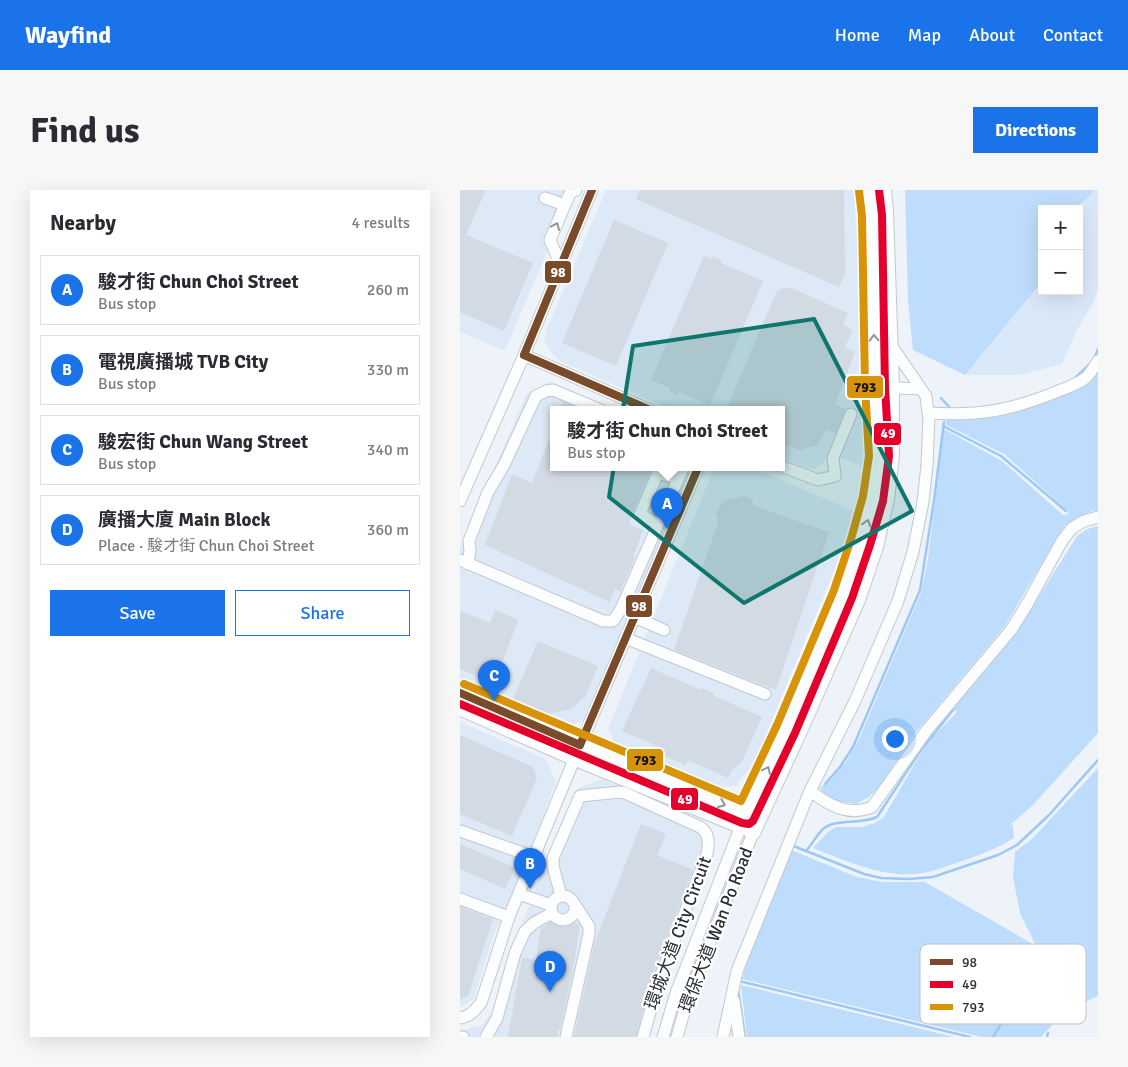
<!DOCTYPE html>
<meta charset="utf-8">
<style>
body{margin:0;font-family:Signika,"Noto Sans TC",sans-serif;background:#f7f7f7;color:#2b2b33}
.controls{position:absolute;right:15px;top:15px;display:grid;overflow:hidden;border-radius:0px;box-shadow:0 5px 20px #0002}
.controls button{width:45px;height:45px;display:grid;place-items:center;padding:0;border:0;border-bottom:1px solid #e1e1e2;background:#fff;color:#2b2b33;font:25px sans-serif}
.you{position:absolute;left:434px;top:548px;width:18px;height:18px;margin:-12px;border:4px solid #fff;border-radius:50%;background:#1a73e8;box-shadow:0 0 0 8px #1a73e833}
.badge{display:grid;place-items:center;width:32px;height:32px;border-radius:50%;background:#1a73e8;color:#fff;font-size:16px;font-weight:700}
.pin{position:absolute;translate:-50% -41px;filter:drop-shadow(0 1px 2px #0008)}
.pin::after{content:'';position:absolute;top:26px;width:18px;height:15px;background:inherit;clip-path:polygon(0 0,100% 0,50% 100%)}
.popup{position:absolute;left:90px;top:216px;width:235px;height:65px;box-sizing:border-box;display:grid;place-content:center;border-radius:0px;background:#fff;filter:drop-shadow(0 1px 4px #0005);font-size:16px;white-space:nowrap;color:#7c7c81}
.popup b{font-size:19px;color:#2b2b33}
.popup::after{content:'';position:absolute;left:50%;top:100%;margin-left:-10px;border:10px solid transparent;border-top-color:#fff}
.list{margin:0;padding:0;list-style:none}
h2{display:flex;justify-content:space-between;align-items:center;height:65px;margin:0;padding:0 20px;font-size:21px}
h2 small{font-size:16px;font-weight:400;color:#7c7c81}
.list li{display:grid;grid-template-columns:32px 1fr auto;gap:15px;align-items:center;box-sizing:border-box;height:70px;margin:0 10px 10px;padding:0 10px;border:1px solid #e1e1e2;border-radius:0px}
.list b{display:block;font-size:19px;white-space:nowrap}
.list p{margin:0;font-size:16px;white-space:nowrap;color:#7c7c81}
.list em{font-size:16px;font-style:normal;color:#7c7c81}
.actions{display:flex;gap:10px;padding:15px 20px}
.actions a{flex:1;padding:11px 0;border:1px solid #1a73e8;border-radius:0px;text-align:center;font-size:18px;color:#1a73e8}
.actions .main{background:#1a73e8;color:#fff}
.map{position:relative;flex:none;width:638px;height:847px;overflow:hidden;border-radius:0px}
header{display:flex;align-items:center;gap:30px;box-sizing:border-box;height:70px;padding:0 25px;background:#1a73e8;color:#fff}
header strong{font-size:24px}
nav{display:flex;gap:28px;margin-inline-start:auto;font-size:18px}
.intro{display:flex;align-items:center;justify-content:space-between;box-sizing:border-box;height:120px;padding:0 30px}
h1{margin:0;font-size:35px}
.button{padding:12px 22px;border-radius:0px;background:#1a73e8;color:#fff;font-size:18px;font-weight:700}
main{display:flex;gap:30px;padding:0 30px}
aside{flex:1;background:#fff;border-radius:0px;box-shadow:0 5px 20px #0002}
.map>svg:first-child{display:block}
</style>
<header>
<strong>Wayfind</strong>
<nav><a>Home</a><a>Map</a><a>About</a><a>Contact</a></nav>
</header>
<div class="intro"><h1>Find us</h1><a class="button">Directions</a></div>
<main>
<aside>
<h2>Nearby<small>4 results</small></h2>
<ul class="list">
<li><span class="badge">A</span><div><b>駿才街 Chun Choi Street</b><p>Bus stop</p></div><em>260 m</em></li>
<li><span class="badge">B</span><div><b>電視廣播城 TVB City</b><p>Bus stop</p></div><em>330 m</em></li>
<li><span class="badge">C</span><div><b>駿宏街 Chun Wang Street</b><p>Bus stop</p></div><em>340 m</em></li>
<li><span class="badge">D</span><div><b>廣播大廈 Main Block</b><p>Place · 駿才街 Chun Choi Street</p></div><em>360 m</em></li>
</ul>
<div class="actions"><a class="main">Save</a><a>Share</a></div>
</aside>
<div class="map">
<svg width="638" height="847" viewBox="0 0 638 847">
<rect width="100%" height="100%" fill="#eef3f9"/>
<g fill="#dde9f6">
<polygon points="0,0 113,0 45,161 0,142"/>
<polygon points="146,0 394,0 401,120 404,268 402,276 371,263 363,274 353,279 347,278 321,267 321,220 212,220 100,171 90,161 84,150 86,141"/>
<polygon points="90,192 155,220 93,220 93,278 232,278 124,531 97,539 0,499 0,358 67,203"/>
<polygon points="254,278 293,278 396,322 391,340 292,578 279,590 278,596 265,597 247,596 159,562 148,539"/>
<polygon points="0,532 86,569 96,592 63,678 31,752 14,809 0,817"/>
<polygon points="143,589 251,638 254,659 205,789 190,847 0,847 0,841 22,835 33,821 45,778 90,661 118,598"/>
</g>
<polygon fill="#dae9fa" points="635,0 638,0 638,98 634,111 617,140 602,174 561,185 505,185 579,95 582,86 582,101 619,101 619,19 616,19"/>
<g fill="#bedcfb">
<polygon points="445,0 635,0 616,19 582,19 582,86 579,95 505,185 453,160 448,111"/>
<polygon points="638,178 638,320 632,321 604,336 545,436 457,541 419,597 409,607 396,614 369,610 364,607 360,597 363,595 366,595 386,572 399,549 461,403 468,369 484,239 542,271 603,325 608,324 608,321 544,264 486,235 486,228 550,222"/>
<path d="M638 336V543L573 615 551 634 553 636 554 648C538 658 522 664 505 670 490 675 473 682 457 684 421 687 386 671 353 658L368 642 376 637H402L415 633 424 627 459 566 474 546 497 522 493 518V516L554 446 617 346 627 339Z"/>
<path d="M638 578V806L625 812H602C604 826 590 837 581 847H521L282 789 294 750 331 660 397 687 422 692H465L576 756 560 723 553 687 555 662 572 649Z"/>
<polygon points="281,795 494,847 287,847"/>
</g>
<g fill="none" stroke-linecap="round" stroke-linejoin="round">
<g stroke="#9bc8f7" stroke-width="2.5">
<polyline points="634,169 638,159"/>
<polyline points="615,188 631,173"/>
<polyline points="481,208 490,218"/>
<polyline points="483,236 541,266 606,321"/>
<polyline points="365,594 380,577 393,557 460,400 474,311 484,232"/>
<polyline points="331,655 404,684 421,688 449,689 473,687 538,665 557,655 589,625 638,570"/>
<path d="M346 661C352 654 357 645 363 639 376 628 400 635 417 627L459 563 493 520"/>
<polyline points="279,791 510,847"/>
<polyline points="278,799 285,847"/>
<polyline points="533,847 555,812 588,784"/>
<polyline points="587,847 588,843"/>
</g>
</g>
<g fill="#d2dae4">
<polygon points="0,0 26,0 6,45 73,73 44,141 0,122"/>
<polygon points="180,0 384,0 385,84 379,97 176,9"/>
<polygon points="154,30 208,53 156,176 102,153"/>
<polygon points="244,66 251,69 252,66 262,71 261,73 303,91 250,215 219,202 217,205 209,201 210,198 191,190"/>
<polygon points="323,98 331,98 388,123 383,135 393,140 385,157 395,162 375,214 386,219 375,244 366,239 358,255 339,260 321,253 321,220 266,220 317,101"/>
<polygon points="103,212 122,220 100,220"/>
<polygon points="93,239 93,278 192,278 173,321 169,334 183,340 173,367 175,368 160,402 155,399 150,412 25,355 52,284 72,293"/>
<polygon points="284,306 292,309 294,316 369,342 316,500 214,460 258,333 256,323 263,311"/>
<polygon points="35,420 58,430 36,489 22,482 20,488 0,479 0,421 30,433"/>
<polygon points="78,451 138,476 126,505 111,519 87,524 53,509"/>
<polygon points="191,478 241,500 242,498 255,504 254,506 302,527 282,572 271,581 268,588 228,570 225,575 201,565 204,559 162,541"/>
<polygon points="0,545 73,577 77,588 52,646 0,624"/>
<polygon points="181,634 206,644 197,665 233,680 193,784 176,847 114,847 135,752"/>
<polygon points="0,654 55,678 45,699 0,679"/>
<polygon points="0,717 33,729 8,806 0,810"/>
<polygon points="94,730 119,734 120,736 112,785 100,840 98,840 97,847 48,847 62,768 76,770 81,738"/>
</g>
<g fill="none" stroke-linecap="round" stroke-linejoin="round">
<g stroke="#c2c8ce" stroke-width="13">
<g id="minor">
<polyline points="85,8 105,15"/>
<polyline points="101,76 90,50 110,3 116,0"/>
<path d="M431 155 466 206 468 223C519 226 549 221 596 202 605 198 616 195 624 189 630 185 634 177 638 171"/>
<polyline points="64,165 190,220"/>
<polyline points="415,197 461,199"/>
<polyline points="321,276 358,290 375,286 373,268 391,224"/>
<polyline points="0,311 64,165 132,0"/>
<polyline points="198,335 180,324 198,283 218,289"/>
<polyline points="0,370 143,431 153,431 161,419 223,278"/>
<polyline points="8,374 10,361 9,351 28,302 44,275 76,206 86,201 93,200 141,220"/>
<polyline points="174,427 204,440"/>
<polyline points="165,448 305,504"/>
<polyline points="0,503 292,627"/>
<polyline points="0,520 114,570 293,643 228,808 217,847"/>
<path d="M350 601C369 615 388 627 412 617L467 540 551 440 566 416 602 351 612 338 624 331 638 327"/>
<polyline points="0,641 74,667"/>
<polyline points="59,704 91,715"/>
<circle cx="103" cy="718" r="12"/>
<path d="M101 706 93 676V668L120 606 160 602 165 603 240 637C250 643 249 654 247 664L200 787 183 847"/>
<polyline points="0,709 49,727"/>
<polyline points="274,811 279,847"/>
<path d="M0 828C10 827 15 820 21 813L49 727 114 570 238 278"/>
<polyline points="0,847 3,847"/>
<polyline points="26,847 37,828 55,763 65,741 74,733 92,723"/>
<polyline points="106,847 129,744 129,736 115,715"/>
<polyline points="203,847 216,803 282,633"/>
<polyline points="263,847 277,781 349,603 395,511 438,411 453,362 463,312 467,275 469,226"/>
</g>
</g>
<g stroke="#c2c8ce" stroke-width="16">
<g id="major">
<polyline points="286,624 326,539 383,404 401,352 413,308 419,266 415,197 412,25 409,0"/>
<polyline points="293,643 341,539 398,410 416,357 427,309 432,266 432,197 426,22 424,0"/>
</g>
</g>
<use href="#minor" stroke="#fcfdfe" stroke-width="11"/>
<use href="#major" stroke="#fcfdfe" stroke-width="14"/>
<g stroke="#fff" stroke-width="11">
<g id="bus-1">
<polyline points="64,165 132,0"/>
<polyline points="64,165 190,220"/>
<polyline points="0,503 120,555"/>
<polyline points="120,555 238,278"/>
</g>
</g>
<g stroke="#fff" stroke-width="11">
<polyline id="bus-2" points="0,514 282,633 289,634 293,631 335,543 392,408 410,355 423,311 429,266 425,197 422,25 419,0"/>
</g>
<g stroke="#fff" stroke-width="11">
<polyline id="bus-3" points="4,494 281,611 317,535 374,400 391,349 403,306 409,266 405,197 402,26 399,1"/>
</g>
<use href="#bus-1" stroke="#7a4b2a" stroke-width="8"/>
<use href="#bus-2" stroke="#e4002b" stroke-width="8"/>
<use href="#bus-3" stroke="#d89408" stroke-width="8"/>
</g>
<defs><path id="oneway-chevron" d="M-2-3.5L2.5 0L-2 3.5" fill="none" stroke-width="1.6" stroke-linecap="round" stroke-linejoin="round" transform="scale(1.25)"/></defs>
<g stroke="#92969a">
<use href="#oneway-chevron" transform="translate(96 36) rotate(-67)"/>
<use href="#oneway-chevron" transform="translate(414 148) rotate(-91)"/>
<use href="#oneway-chevron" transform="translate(407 333) rotate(-75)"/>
<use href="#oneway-chevron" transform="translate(307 580) rotate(-65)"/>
<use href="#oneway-chevron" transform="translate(262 614) rotate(23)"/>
</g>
<path fill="#0f766e" fill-opacity="0.2" stroke="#0f766e" stroke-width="4" stroke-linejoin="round" d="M354 129 452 321 284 413 149 307 173 156Z"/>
<g text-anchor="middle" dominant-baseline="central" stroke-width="4.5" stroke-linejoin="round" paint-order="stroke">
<g font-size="18" fill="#292f36" stroke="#fff">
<text transform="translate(256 740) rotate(-69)">環保大道 Wan Po Road</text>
<text transform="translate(218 743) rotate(-70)">環城大道 City Circuit</text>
</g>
</g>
<rect x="460" y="754" width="166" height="80" rx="8" fill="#fff" stroke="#bfc1c3" stroke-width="1"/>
<rect x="470" y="769" width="23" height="6" fill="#7a4b2a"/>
<rect x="470" y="791" width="23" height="7" fill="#e4002b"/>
<rect x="470" y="814" width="23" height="6" fill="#d89408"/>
<g font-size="14" fill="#292f36">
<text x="502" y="777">98</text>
<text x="502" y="799">49</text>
<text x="502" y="822">793</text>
</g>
<g stroke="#fff" stroke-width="2">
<rect x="84" y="70" width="28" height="24" rx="5" fill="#7a4b2a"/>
<rect x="386" y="185" width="38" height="24" rx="5" fill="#d89408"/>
<rect x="413" y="232" width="29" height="24" rx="5" fill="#e4002b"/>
<rect x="165" y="404" width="28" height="24" rx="5" fill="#7a4b2a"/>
<rect x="166" y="558" width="38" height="24" rx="5" fill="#d89408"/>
<rect x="210" y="597" width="29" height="24" rx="5" fill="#e4002b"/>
</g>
<g font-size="14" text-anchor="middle" font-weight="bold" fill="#fff">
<text x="98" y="87">98</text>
<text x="428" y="248">49</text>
<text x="179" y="421">98</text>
<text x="225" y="614">49</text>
</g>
<g font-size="14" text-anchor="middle" font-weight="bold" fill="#111">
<text x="405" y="202">793</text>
<text x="185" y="575">793</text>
</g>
</svg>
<div class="controls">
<button>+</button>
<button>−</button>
</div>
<div class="you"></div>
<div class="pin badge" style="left:207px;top:339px">A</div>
<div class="popup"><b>駿才街 Chun Choi Street</b>Bus stop</div>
<div class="pin badge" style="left:70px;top:699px">B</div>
<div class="pin badge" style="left:34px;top:511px">C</div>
<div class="pin badge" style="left:90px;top:802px">D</div>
</div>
</main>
